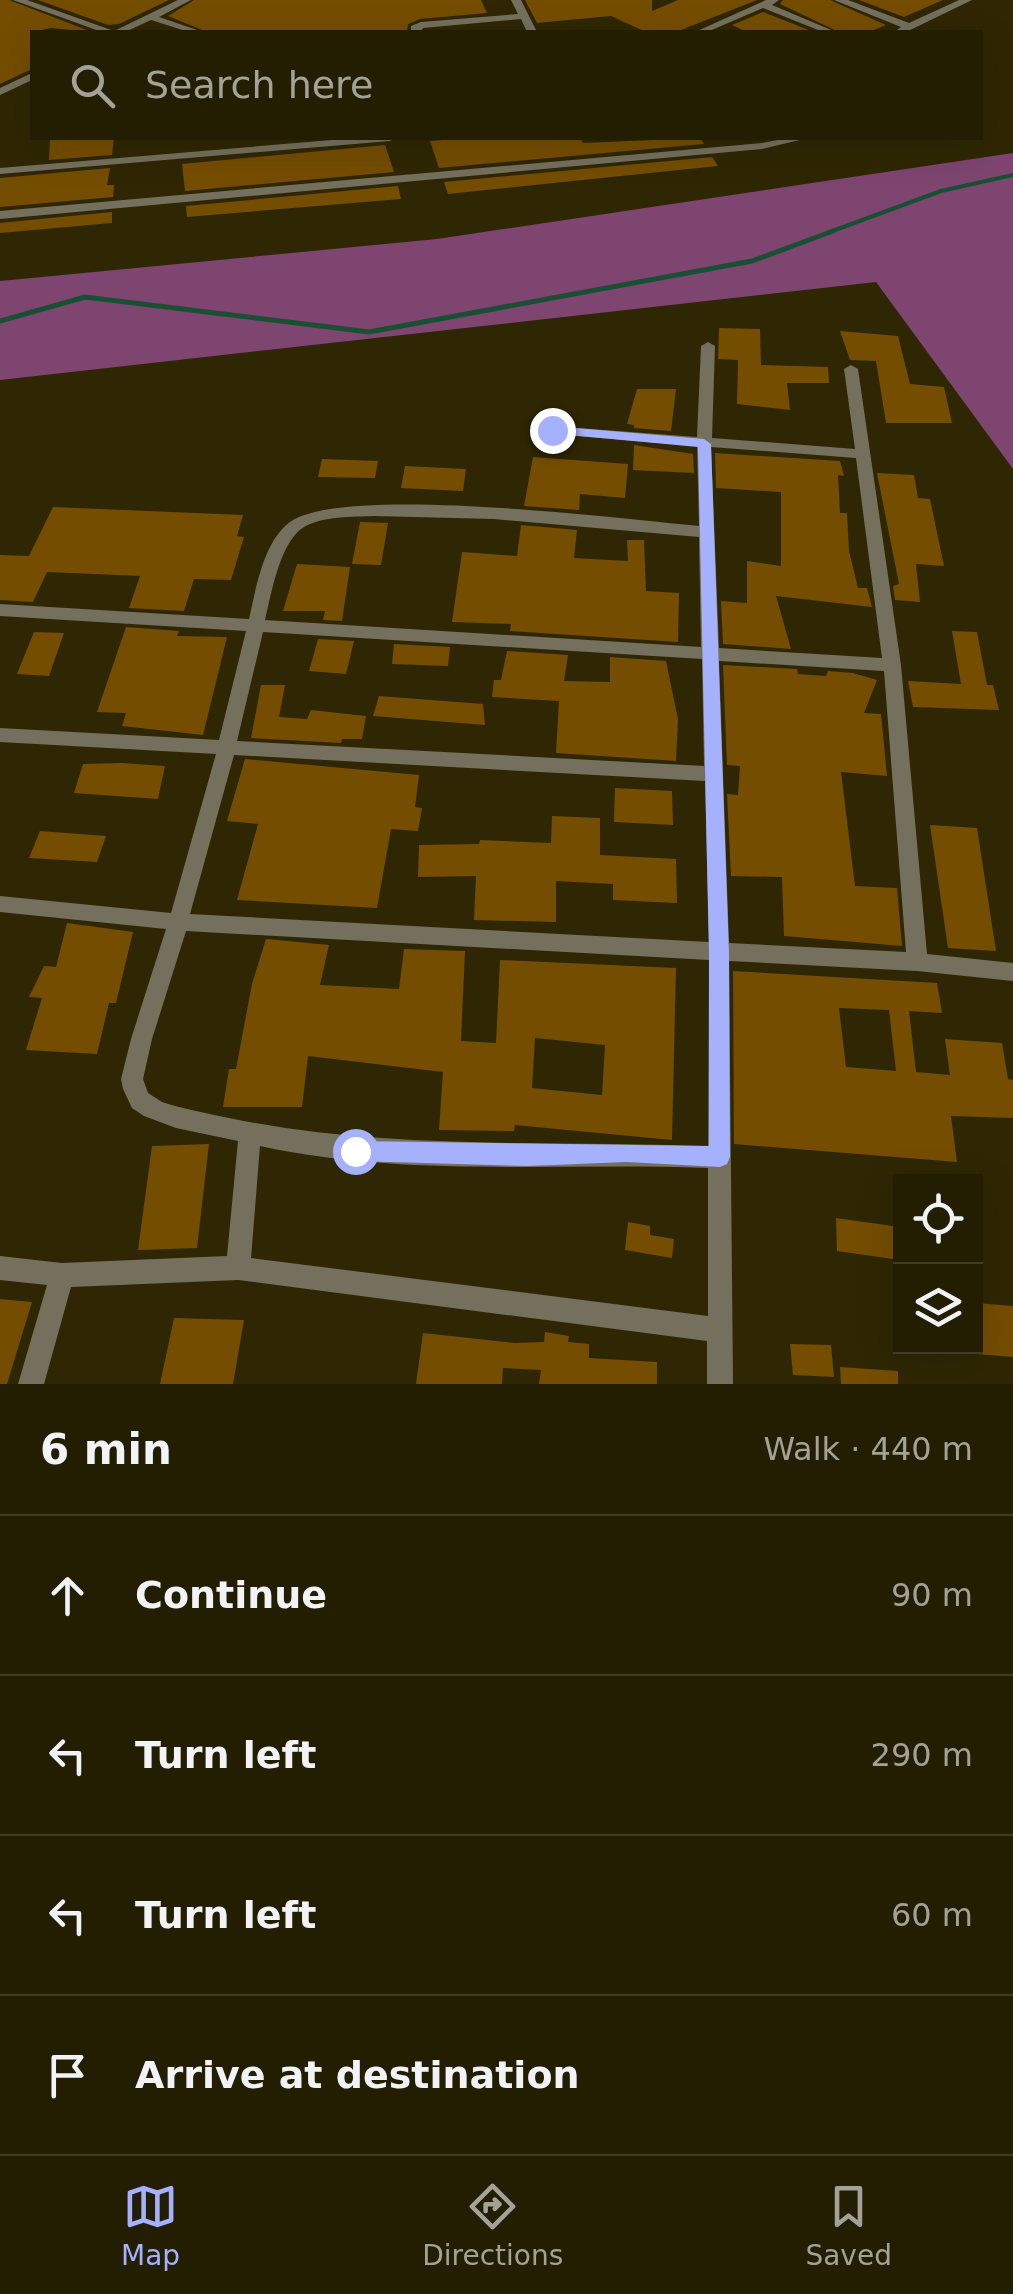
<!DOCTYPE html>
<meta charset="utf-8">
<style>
body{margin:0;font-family:"DejaVu Sans",sans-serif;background:#2b260c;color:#f1f3f6}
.controls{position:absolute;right:30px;bottom:30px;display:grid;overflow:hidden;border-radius:0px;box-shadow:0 10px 40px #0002}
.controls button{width:90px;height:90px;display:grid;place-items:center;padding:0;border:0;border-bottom:2px solid #403b24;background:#231d02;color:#f1f3f6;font:50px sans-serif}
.stop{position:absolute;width:30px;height:30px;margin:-22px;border:8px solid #a5b1fc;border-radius:50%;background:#fff}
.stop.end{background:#a5b1fc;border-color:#fff;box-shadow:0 2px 10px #0008}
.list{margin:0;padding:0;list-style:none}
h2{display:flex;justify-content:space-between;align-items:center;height:130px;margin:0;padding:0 40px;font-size:42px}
h2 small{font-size:32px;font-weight:400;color:#a3a299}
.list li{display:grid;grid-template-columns:65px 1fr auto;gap:30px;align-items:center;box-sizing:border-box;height:160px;padding:0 40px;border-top:2px solid #403b24}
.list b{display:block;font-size:38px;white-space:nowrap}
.list em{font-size:32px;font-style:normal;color:#a3a299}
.icon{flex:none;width:55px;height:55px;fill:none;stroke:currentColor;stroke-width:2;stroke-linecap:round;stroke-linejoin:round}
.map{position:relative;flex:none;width:1013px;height:1384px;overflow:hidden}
.search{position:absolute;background:#231d02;box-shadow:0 10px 40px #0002;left:30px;right:30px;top:30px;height:110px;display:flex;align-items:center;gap:25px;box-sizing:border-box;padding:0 35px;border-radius:0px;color:#a3a299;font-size:38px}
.sheet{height:770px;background:#231d02}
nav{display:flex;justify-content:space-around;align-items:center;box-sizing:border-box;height:140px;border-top:2px solid #403b24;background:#231d02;font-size:28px;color:#a3a299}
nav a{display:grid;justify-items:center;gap:5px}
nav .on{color:#a5b1fc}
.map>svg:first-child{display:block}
</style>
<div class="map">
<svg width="1013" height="1384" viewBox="0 0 1013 1384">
<rect width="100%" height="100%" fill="#2f2703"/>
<polygon fill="#7d4570" points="1013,153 1013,469 876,282 0,380 0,281 437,239"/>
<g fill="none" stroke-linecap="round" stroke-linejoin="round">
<polyline stroke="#195033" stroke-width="4" points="827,233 941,191 1013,175"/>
<polyline stroke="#195033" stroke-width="5" points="0,321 85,297 369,332 752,261 833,231"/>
</g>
<g fill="#744d00" fill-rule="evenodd">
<polygon points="0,0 9,0 92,32 51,28 32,32 32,69 0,84"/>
<polygon points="38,0 169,0 119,24 108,25"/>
<polygon points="194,0 481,0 487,13 420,19 408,24 407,32 207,32 168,16"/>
<polygon points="525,0 652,0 652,11 678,0 757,0 676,32 646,32 611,16 537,23"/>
<polygon points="783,0 830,0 886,25 869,32 839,32 780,4"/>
<polygon points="859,0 943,0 904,17"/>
<polygon points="763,12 814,32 747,32 732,25"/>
<polygon points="50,138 114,138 112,155 49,160"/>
<polygon points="471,138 580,138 583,143 700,138 704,144 439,168 430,141"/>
<polygon points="385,145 394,172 185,191 182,164"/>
<polygon points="712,157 718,166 448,194 444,182"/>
<polygon points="110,168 107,185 114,185 113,197 0,207 0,178"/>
<polygon points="398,186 401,199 187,217 186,206"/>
<polygon points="112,212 112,223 0,233 0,223"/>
<polygon points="719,328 760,329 761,365 828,367 829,383 787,383 790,410 737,404 738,360 718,359"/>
<polygon points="840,331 898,336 910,384 944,387 952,423 886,423 876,361 850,360"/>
<polygon points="637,389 676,389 671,431 634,428 634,425 627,424"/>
<polygon points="634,445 693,454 694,473 633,470"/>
<polygon points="715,453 840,461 844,476 838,475 840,513 847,513 849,551 858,588 867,588 872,607 776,596 791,649 723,644 721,601 747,603 747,561 781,566 781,492 716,488"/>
<polygon points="533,457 628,464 625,498 580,494 579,510 524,506"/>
<polygon points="322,459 378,461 375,478 318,477"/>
<polygon points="405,466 466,469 463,491 401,488"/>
<polygon points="877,473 914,475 918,498 930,499 944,566 916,564 920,602 895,600 893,586 899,584"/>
<polygon points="53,507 243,515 237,536 244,537 231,580 194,579 184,611 129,608 140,576 47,572 33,602 0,600 0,555 29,556"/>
<polygon points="360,522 388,523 381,565 352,564"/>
<polygon points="521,525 577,530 574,558 628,561 627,540 644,540 646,591 679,593 678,642 510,631 511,624 452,622 462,552 517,556"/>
<polygon points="297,564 350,567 342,621 323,620 325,611 283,611"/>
<polygon points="126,627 179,631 177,636 227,637 203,735 122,726 126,713 97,712"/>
<polygon points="952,631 977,632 987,685 993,685 999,710 913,707 908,681 961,684"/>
<polygon points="34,632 64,633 49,676 17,674"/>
<polygon points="318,639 354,641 346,674 309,671"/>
<polygon points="394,644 450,647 448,666 392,664"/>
<polygon points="507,651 568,655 564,681 610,682 610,657 666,661 678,719 676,761 556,753 559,701 492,697 494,680 501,680"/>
<polygon points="723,665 797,669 798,674 826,676 828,671 853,673 877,680 864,713 881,714 887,776 841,772 855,886 897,888 902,946 784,936 782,877 731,876 727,794 738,795 740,766 727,765"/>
<polygon points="261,685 285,685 279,717 307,719 311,710 366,716 362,739 342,739 341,743 251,738"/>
<polygon points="379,696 483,704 485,725 373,716"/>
<polygon points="245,759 419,775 415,807 422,808 418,831 391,829 377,908 237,900 258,824 227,821"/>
<polygon points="122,763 165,766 158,799 74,793 83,764"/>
<polygon points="615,788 672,791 673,825 614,822"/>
<polygon points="552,816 600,818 600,855 676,859 677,903 613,900 613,884 556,881 556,922 474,920 476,876 418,877 419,845 479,844 480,840 551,843"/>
<polygon points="930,825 977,828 996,951 948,948"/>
<polygon points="40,831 106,836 97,862 29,858"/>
<polygon points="67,923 133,932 116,1003 109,1003 97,1054 26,1050 42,998 29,997 44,966 56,967"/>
<path d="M266 939 329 945 320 985 399 989 404 949 465 951 461 1041 496 1043 500 960 676 968 672 1140 515 1125 514 1131 439 1130 443 1072 308 1056 302 1107H223L229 1069H236L252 984ZM535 1038 605 1045 602 1095 532 1088Z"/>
<path d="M733 971 937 983 942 1013 909 1011 916 1072 950 1075 945 1039 1002 1043 1008 1079 1013 1080V1118L951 1116 957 1162 734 1144ZM839 1008 889 1010 896 1071 846 1067Z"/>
<polygon points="209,1144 197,1248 138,1250 152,1146"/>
<polygon points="836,1218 900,1227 900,1260 837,1251"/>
<polygon points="628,1222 650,1226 650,1235 674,1239 672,1258 625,1250"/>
<polygon points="0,1299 32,1302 7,1384 0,1384"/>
<polygon points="976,1303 1013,1306 1013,1357 976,1354"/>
<polygon points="174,1318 244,1320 233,1384 160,1384"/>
<polygon points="545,1332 569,1336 568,1342 589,1344 589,1358 657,1362 657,1384 539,1384 541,1370 503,1368 502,1384 416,1384 423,1333 514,1343 544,1342"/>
<polygon points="790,1344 831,1345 834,1377 793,1375"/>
<polygon points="840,1367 898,1371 898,1384 841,1384"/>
</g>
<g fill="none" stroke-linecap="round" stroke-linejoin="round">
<g fill="#75705d" fill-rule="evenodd">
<polygon points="13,0 27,0 114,31 178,0 191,0 159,17 203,32 189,32 151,20 125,32 102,32"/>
<polygon points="511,0 521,0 537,32 527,32 521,19 423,28 421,32 411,32 411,26 421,22 518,14"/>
<polygon points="766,0 779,0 772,5 836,32 823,32 763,8 707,32 695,32"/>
<polygon points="834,0 848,0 909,23 959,0 972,0 906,32 894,32 901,27"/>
<polygon points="32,73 32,80 0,95 0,88"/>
<polygon points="356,138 396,138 390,141 0,174 0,168"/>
<polygon points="788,138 808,138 762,149 0,219 0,211 762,143"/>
<path d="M708 342 715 346 712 438 855 449 844 369 851 365 858 369 901 665 927 954 1013 963V981L917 971 729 961 733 1384H707V1341L238 1280 71 1287 44 1384H18L47 1285 0 1280V1256L62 1263 227 1256 238 1141 176 1128 144 1116 132 1108 123 1089 121 1079 131 1039 166 929 0 912V896L171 913 216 754 0 742V728L219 740 246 631 0 616V604L249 619C256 589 263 542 290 522 343 484 624 519 699 526L697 446 551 434 544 430 551 426 697 437 701 346ZM711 447 856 458 882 658 719 648ZM374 516 494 519 699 537 701 647 265 620C271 595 280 541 304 527 323 516 352 517 374 516ZM263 632 702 659 704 766 237 741ZM719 661 884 671 906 952 729 943ZM234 755 705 781 709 942 190 914ZM186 931 709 960 708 1146C547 1140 387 1151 229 1118 206 1113 183 1109 162 1102L148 1093 143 1079 152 1039ZM260 1146C406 1178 560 1162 708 1168V1316L251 1258Z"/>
</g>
</g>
<polygon fill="#a5b1fc" points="552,426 704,439 711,444 729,954 730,1157 727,1164 720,1167 626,1162 528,1166 355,1161 348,1158 345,1151 348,1144 355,1141 709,1146 709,954 698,447 547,433 545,430"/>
</svg>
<div class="controls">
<button><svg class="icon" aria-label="locate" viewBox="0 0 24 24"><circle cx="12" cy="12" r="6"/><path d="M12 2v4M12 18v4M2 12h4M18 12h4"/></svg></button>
<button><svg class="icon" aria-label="layers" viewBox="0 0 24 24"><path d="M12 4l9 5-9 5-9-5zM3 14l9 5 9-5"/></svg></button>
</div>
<div class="stop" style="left:355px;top:1151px"></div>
<div class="stop end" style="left:552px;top:430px"></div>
<div class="search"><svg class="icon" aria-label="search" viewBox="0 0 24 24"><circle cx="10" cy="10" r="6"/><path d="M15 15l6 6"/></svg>Search here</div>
</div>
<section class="sheet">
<h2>6 min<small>Walk · 440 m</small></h2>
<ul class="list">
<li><svg class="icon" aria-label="ahead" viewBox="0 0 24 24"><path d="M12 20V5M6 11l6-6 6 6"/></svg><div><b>Continue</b></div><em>90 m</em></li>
<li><svg class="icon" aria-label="left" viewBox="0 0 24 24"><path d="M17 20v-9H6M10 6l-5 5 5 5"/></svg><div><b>Turn left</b></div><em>290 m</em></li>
<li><svg class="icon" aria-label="left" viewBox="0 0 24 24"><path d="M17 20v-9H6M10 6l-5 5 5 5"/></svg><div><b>Turn left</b></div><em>60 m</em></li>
<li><svg class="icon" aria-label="arrive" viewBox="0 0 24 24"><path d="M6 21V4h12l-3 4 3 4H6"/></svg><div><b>Arrive at destination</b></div></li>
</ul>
</section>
<nav>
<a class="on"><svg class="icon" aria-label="map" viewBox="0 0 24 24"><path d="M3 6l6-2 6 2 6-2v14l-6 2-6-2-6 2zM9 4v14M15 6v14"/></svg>Map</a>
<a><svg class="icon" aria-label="directions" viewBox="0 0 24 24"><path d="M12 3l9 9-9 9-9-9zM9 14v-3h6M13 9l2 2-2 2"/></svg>Directions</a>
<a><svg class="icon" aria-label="saved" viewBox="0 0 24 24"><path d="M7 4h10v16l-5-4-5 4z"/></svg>Saved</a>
</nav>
